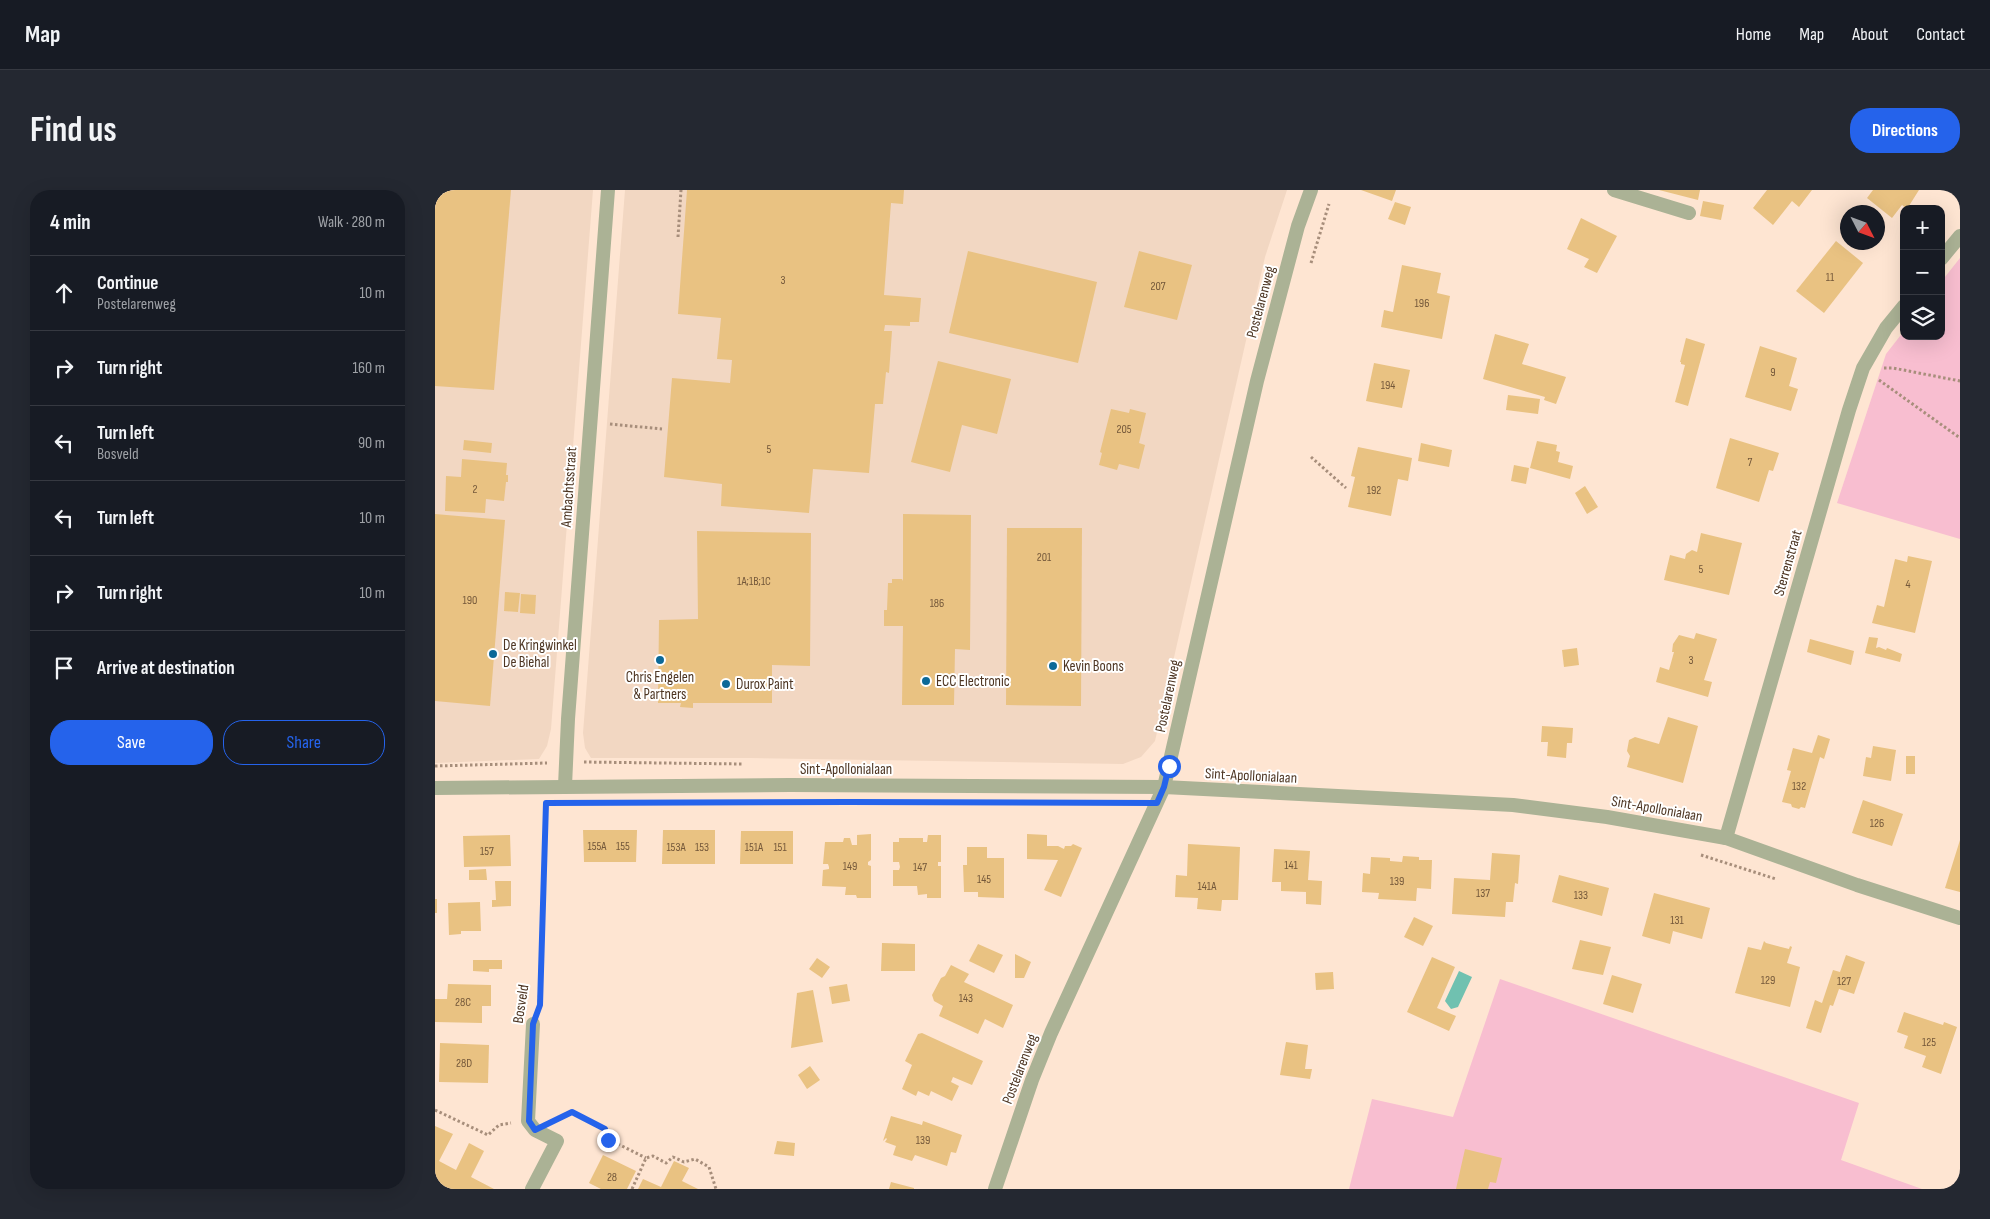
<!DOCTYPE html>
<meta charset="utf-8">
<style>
body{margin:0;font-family:"Sofia Sans Condensed",sans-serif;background:#242831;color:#f1f3f6}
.controls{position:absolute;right:15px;top:15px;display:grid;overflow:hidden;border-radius:10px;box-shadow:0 5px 20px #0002}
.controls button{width:45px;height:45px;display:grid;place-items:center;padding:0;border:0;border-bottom:1px solid #363941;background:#171b24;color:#f1f3f6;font:25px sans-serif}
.compass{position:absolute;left:1405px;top:15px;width:45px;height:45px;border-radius:50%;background:#171b24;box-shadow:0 5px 20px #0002;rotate:132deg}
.stop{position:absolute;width:15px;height:15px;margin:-11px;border:4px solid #2563eb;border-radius:50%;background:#fff}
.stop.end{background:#2563eb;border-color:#fff;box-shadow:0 1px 5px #0008}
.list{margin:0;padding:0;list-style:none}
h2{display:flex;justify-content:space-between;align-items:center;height:65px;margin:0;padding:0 20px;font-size:21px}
h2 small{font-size:16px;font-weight:400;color:#9ea1a6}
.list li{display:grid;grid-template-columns:32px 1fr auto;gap:15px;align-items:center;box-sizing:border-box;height:75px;padding:0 20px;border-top:1px solid #363941}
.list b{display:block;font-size:19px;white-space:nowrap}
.list p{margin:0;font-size:16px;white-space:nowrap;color:#9ea1a6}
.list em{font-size:16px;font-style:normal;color:#9ea1a6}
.actions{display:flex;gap:10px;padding:15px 20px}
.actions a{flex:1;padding:11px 0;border:1px solid #2563eb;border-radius:20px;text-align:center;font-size:18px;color:#2563eb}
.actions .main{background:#2563eb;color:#fff}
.icon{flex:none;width:28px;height:28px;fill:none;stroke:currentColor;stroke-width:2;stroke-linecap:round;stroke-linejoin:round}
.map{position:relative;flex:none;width:1525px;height:999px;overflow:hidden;border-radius:20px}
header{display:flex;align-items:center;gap:30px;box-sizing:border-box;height:70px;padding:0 25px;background:#171b24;border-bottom:1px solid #363941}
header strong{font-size:24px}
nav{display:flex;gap:28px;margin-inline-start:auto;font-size:18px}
.intro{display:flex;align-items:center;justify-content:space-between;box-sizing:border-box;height:120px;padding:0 30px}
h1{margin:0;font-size:35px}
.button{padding:12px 22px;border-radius:20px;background:#2563eb;color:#fff;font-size:18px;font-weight:700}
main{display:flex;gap:30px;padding:0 30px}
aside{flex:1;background:#171b24;border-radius:20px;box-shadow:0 5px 20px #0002}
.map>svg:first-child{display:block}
</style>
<header>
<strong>Map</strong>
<nav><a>Home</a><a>Map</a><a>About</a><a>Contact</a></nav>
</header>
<div class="intro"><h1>Find us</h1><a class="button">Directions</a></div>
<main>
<aside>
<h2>4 min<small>Walk · 280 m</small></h2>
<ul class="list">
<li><svg class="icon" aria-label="ahead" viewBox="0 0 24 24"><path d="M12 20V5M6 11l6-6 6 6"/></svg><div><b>Continue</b><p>Postelarenweg</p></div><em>10 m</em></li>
<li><svg class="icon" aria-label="right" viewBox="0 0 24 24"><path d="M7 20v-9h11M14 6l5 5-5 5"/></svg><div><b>Turn right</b></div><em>160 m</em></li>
<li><svg class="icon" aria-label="left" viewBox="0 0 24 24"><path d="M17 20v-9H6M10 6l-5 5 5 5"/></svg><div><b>Turn left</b><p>Bosveld</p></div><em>90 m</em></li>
<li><svg class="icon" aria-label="left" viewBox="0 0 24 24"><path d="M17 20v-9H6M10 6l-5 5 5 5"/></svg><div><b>Turn left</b></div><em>10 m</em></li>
<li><svg class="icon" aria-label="right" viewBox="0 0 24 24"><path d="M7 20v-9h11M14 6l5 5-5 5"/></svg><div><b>Turn right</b></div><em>10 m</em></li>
<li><svg class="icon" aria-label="arrive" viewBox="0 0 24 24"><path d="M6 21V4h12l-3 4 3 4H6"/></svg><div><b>Arrive at destination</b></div></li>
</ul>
<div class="actions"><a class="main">Save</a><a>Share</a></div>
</aside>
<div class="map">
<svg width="1525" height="999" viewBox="0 0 1525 999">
<rect width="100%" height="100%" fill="#fee5d2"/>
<g fill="#f2d7c2">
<polygon points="0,0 158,0 116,539 112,556 104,569 0,573"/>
<polygon points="190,0 852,0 830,67 720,551 706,567 688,574 315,568 156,568 150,558 148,543"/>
</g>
<g fill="#f8bed0">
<polygon points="1525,68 1525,349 1402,313 1451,164 1469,141 1469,146 1506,146 1506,92"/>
<polygon points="1065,789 1424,913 1406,970 1487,999 914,999 937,909 1018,927"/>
</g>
<polygon fill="#70c1b0" points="1024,781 1037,787 1023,817 1016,819 1010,811"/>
<g fill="#e9c282">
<polygon points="0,0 76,0 59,200 0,196"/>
<polygon points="252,0 469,0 468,14 456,13 449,105 486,108 484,132 475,132 475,136 450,135 449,141 457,141 454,183 451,182 448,214 440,214 434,283 378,279 374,323 286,316 287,294 229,287 237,188 295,193 297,170 282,169 286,128 243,124"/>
<polygon points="926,0 961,0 957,11"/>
<polygon points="1224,0 1265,0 1263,10"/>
<polygon points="1332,0 1377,0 1364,17 1357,11 1338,35 1318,18"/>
<polygon points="1438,0 1484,0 1472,19 1467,15 1457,28 1432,8"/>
<polygon points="1268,11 1289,15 1286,30 1265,26"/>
<polygon points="960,12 976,17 970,35 953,29"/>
<polygon points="1146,28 1182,46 1162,83 1149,77 1154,69 1132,59"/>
<polygon points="1401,51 1428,73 1389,123 1361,101"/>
<polygon points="533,61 662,92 643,173 514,143"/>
<polygon points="704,61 757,75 742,130 689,117"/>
<polygon points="967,75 1006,83 1002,103 1015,106 1007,149 946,137 949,120 958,122"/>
<polygon points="1060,144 1094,154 1087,174 1131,187 1121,214 1109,210 1110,207 1048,189"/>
<polygon points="1251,148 1270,154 1253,216 1240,212 1250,175 1246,174 1246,172 1245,172"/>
<polygon points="1325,156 1362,168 1354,196 1363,199 1356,221 1310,207"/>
<polygon points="503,171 576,189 562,244 527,235 515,282 476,272"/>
<polygon points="939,173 975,180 967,218 931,211"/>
<polygon points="1073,205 1105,209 1103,224 1071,220"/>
<polygon points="676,219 694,223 695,219 711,223 704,253 710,255 704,279 684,274 682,280 664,275 667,263 665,262"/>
<polygon points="1295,248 1344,263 1338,281 1334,280 1324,312 1281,298"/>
<polygon points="29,250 57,253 56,263 28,260"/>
<polygon points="1102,251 1122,255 1121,261 1125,262 1123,272 1138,276 1135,289 1095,278"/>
<polygon points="986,253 1017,260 1014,277 983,271"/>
<polygon points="923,257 977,268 973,291 963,289 956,326 913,317 920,287 916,286"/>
<polygon points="27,269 72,273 71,285 73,285 73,292 71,292 69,311 51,309 50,323 10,321 11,286 26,287"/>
<polygon points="1079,275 1094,278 1091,294 1076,291"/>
<polygon points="1150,296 1163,317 1152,324 1140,303"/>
<polygon points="0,324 70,330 55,516 0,511"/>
<polygon points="468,324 536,325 535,460 520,459 519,515 467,515 468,436 449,436 449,420 452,420 453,393 457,393 457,389 467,389 468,391"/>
<polygon points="572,338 647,338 646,516 571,515"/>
<polygon points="262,341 376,343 375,476 337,475 337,513 258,513 258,518 245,517 246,513 223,513 224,430 263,429"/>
<polygon points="1266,343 1307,353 1294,405 1229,390 1235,365 1250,369 1251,364 1257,360 1262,362"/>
<polygon points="1473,366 1497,371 1480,443 1437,433 1442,415 1449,417 1460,369 1472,372"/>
<polygon points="70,402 85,403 83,422 69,421"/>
<polygon points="86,404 101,405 100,424 85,423"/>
<polygon points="1261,443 1282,449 1269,490 1277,492 1273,507 1221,492 1225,477 1234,480 1239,462 1237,462 1238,454 1244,445 1259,449"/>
<polygon points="1434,447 1443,448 1441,458 1444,457 1451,460 1452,458 1467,464 1465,472 1430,463"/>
<polygon points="1375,449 1419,461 1416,475 1372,462"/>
<polygon points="1142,458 1144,475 1129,477 1127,460"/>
<polygon points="1233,527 1263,536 1248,593 1192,577 1195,566 1192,561 1194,550 1200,547 1224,554"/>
<polygon points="1107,536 1138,538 1137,553 1132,553 1131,568 1112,566 1113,552 1106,552"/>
<polygon points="1383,545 1395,549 1389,569 1385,567 1370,618 1366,617 1364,619 1357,617 1356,614 1347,612 1356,581 1352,580 1358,558 1377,563"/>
<polygon points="1438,556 1461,560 1456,591 1428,586 1431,567 1436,568"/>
<rect x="1471" y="566" width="9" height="18"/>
<polygon points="1428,610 1468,624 1457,656 1417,643"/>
<polygon points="148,640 202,640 201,672 149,672"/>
<polygon points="228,640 280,640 280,674 227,674"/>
<polygon points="306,641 358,641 358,674 305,674"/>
<polygon points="436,644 436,670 433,672 433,675 436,676 436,708 422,708 421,705 410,705 411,697 387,696 388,680 394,679 394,677 393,674 388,674 390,652 408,652 409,648 415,648 417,655 422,655 422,645"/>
<polygon points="592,644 612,645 612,656 623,656 629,659 630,656 636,656 638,654 647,658 626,707 609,700 623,670 592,669"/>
<polygon points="75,645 76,676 29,677 28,646"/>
<polygon points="493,645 506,645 506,672 503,672 503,676 506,676 506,708 492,708 492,704 483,705 482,696 458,696 458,680 464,680 465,677 464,672 458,672 458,652 464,652 464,648 488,648 488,652 492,652"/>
<polygon points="1525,650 1525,702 1510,698"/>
<polygon points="753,654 805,657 803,710 787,710 786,721 762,719 763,708 740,707 741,685 752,686"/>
<polygon points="532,657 552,657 552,668 569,668 569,708 543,707 543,702 529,702 528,675 532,675"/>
<polygon points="839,659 875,661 873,690 887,691 886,715 871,714 871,702 846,701 846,692 837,692"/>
<polygon points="1057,663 1085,665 1083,694 1080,693 1078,712 1071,712 1070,727 1017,724 1019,688 1055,690"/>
<polygon points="968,666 984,667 984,670 997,670 996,699 982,698 981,711 943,709 944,703 927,702 928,683 935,684 936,667 955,668 955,671 967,672"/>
<polygon points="51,679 52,690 34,690 34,680"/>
<polygon points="1124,685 1174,698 1167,726 1117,712"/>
<polygon points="60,691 76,691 76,716 57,717 57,710 61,710"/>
<polygon points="1219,703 1275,718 1267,749 1238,741 1235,754 1207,746"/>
<rect x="0" y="709" width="2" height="14"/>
<polygon points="45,712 46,741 26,741 26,744 14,745 13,713"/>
<polygon points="979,727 998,736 988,756 969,747"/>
<polygon points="1145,750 1176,757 1168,785 1137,779"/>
<polygon points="1329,751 1331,753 1354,759 1355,756 1357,757 1352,773 1365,777 1355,817 1300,803 1313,757 1326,760"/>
<polygon points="447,753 480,754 480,781 446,781"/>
<polygon points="543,754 568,765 559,783 534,771"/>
<polygon points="580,764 596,772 589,788 580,788"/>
<polygon points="1411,765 1430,772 1419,804 1404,799 1398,816 1395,815 1386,843 1371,838 1380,810 1387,813 1398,780 1405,782"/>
<polygon points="997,767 1020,777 1002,818 1021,826 1014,841 972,822"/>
<polygon points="382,768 395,777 387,788 374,779"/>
<polygon points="38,770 67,770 67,779 54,779 54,782 38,781"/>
<polygon points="516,775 534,784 529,792 578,815 568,838 550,829 543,844 504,826 508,816 499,811 497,805 506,788 510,786"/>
<polygon points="898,782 899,799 881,800 880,783"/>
<polygon points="1177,785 1207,794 1198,823 1168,814"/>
<polygon points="13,794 56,795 56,816 47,816 47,833 0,832 0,809 12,809"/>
<polygon points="412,794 415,811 397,814 394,797"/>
<polygon points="378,800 388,852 356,858 362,803"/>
<polygon points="1469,822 1508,835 1509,832 1522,837 1506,884 1487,877 1491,866 1469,858 1473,846 1462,842"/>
<polygon points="487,843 548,871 537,895 518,887 516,892 524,896 517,911 496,901 494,906 483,901 481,906 467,899 477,875 470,871 483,844"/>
<polygon points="851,852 873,855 870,879 877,879 875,889 845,885"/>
<polygon points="5,853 54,855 53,893 4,892"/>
<polygon points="375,876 385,890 372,899 363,885"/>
<polygon points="456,926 487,935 488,931 527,945 521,963 516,962 512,976 480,965 477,971 458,965 461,956 450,952 452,949 451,948 448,951"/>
<polygon points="0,936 18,944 4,971 21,980 34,953 49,961 36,987 59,999 0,999"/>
<polygon points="342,951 360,953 359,966 339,964"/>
<polygon points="1030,959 1067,968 1061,993 1055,992 1053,999 1021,999"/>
<polygon points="168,965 201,981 192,999 166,999 154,993"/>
<polygon points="239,971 254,978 247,991 263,999 203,999 208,989 226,997"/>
<polygon points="456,992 479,998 479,999 454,999"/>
</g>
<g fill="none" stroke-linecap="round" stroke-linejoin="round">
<g stroke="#a78e7b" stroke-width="3" stroke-dasharray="2.5 2.5" stroke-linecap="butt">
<polyline points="243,47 246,0"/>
<polyline points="876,73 894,14"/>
<polyline points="1449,178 1458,178 1525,191"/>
<polyline points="1444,190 1525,248"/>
<polyline points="175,234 227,239"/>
<polyline points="876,267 911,298"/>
<polyline points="149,572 307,574"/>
<polyline points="0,576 112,573"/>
<polyline points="1266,665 1341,689"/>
<polyline points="104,817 111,616"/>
<polyline points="0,920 53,945 64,935 76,933"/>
<polyline points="122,929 137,922 170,939 173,949 211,968"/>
<polyline points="197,999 211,968 218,966 231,973 238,967 249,972 260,969 274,977 281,999"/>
</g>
<polyline stroke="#abb295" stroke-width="14" points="1179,0 1254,23"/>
<g stroke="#abb295" stroke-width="14">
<polyline points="1506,69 1525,46"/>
<polyline points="130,596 133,529 173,0"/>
<polyline points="1291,648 1414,220 1428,178 1451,138 1469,116"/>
<polyline points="97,999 122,951 100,940 93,931 98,834"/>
<polyline points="560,999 597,890 616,843 729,597 822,191 863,36 876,0"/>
</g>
<polyline stroke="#abb295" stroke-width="14" points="0,598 355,595 729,597 1078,615 1172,627 1291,648 1422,695 1525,728"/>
</g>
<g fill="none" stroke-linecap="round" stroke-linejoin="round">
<polyline stroke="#2563eb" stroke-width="6" points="173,950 170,939 137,922 100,940 94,931 98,834 105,815 111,613 413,612 722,613 729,597 734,576"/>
</g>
<g fill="#0c6998" stroke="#fff" stroke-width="2">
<circle cx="58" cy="464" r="5"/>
<circle cx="225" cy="470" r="5"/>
<circle cx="618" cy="476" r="5"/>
<circle cx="491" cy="491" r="5"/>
<circle cx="291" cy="494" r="5"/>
</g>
<g text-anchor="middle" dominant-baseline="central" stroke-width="4" stroke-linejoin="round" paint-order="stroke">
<g font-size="12" fill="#74583a">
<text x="1395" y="87">11</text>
<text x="348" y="90">3</text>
<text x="723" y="96">207</text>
<text x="987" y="113">196</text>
<text x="1338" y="182">9</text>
<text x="953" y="195">194</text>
<text x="689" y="239">205</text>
<text x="334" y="259">5</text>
<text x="1315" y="272">7</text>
<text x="40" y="299">2</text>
<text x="939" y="300">192</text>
<text x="609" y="367">201</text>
<text x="1266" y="379">5</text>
<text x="319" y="391">1A;1B;1C</text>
<text x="1473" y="394">4</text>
<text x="35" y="410">190</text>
<text x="502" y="413">186</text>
<text x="1256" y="470">3</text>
<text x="1364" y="596">132</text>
<text x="1442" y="633">126</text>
<text x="162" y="656">155A</text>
<text x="188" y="656">155</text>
<text x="241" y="657">153A</text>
<text x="267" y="657">153</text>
<text x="319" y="657">151A</text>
<text x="345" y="657">151</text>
<text x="52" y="661">157</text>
<text x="856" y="675">141</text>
<text x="415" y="676">149</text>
<text x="485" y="677">147</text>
<text x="549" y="689">145</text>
<text x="962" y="691">139</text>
<text x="772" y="696">141A</text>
<text x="1048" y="703">137</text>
<text x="1146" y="705">133</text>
<text x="1242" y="730">131</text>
<text x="1333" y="790">129</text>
<text x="1409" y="791">127</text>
<text x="531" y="808">143</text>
<text x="28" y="812">28C</text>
<text x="1494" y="852">125</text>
<text x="29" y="873">28D</text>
<text x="488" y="950">139</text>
<text x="177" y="987">28</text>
</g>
<g font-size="15" fill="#4d3522" stroke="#fff">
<text transform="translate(826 112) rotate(-75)">Postelarenweg</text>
<text transform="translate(134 297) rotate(-86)">Ambachtsstraat</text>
<text transform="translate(1353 373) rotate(-74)">Sterrenstraat</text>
<text transform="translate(733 506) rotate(-78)">Postelarenweg</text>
<text x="411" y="579">Sint-Apollonialaan</text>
<text transform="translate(816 586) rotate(3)">Sint-Apollonialaan</text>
<text transform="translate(1222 619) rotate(10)">Sint-Apollonialaan</text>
<text transform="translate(86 814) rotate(-81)">Bosveld</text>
<text transform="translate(585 879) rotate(-69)">Postelarenweg</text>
</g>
<g font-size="15" fill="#4d3522" stroke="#fff" text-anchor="start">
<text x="68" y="455">De Kringwinkel<tspan x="68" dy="17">De Biehal</tspan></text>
<text x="628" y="476">Kevin Boons</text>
<text x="225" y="487" text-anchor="middle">Chris Engelen<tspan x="225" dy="17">&amp; Partners</tspan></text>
<text x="501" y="491">ECC Electronic</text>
<text x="301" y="494">Durox Paint</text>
</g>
</g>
</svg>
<div class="controls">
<button>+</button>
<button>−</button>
<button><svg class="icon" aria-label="layers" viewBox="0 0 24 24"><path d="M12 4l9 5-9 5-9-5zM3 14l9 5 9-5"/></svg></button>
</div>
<svg class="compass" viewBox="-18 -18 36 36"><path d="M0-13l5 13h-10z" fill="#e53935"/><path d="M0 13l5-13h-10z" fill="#9ea1a6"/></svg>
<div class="stop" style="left:734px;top:576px"></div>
<div class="stop end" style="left:173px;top:950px"></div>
</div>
</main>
